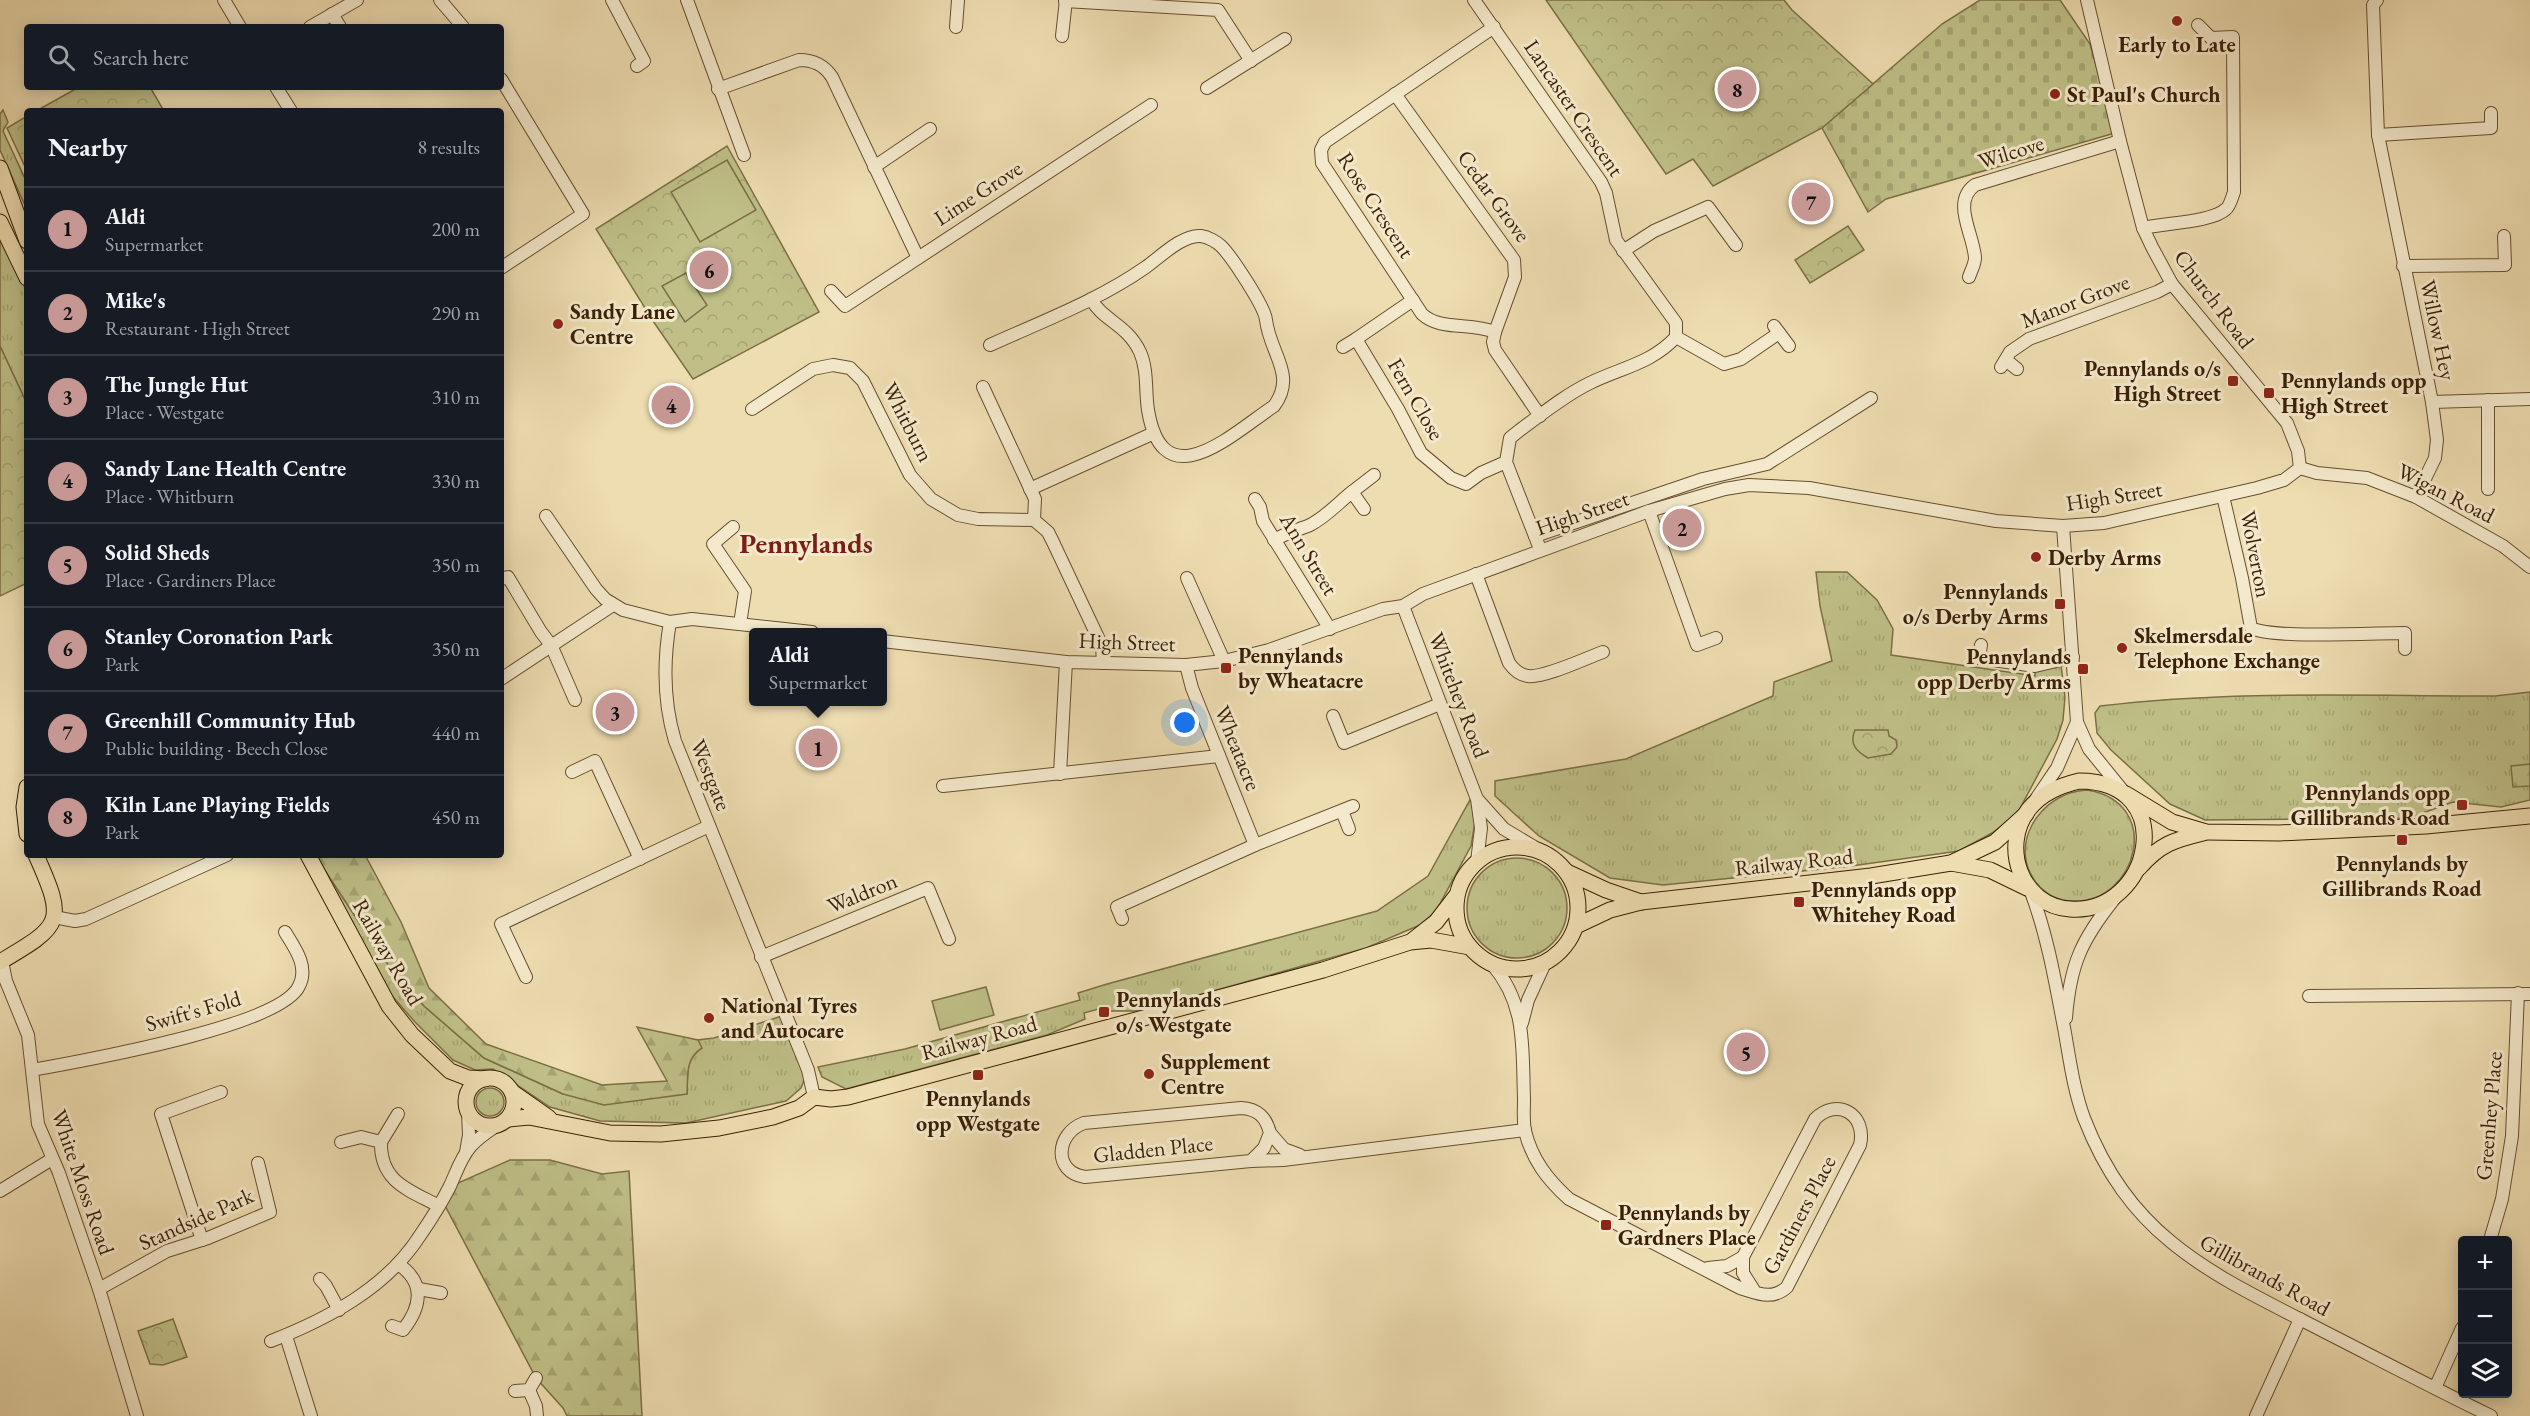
<!DOCTYPE html>
<meta charset="utf-8">
<style>
body{margin:0;font-family:"EB Garamond",serif;background:#20242c;color:#f1f3f6}
.controls{position:absolute;right:18px;bottom:18px;display:grid;overflow:hidden;border-radius:6px;box-shadow:0 3px 15px #0003}
.controls button{width:54px;height:54px;display:grid;place-items:center;padding:0;border:0;border-bottom:2px solid #363941;background:#171b24;color:#f1f3f6;font:30px sans-serif}
.you{position:absolute;left:1185px;top:723px;width:21px;height:21px;margin:-15px;border:4px solid #fff;border-radius:50%;background:#1a73e8;box-shadow:0 0 0 9px #1a73e833}
.badge{display:grid;place-items:center;width:39px;height:39px;border-radius:50%;background:#c59692;color:#111;font-size:20px;font-weight:700}
.pin{position:absolute;translate:-50% -50%;border:3px solid #fff;box-shadow:0 2px 6px #0006}
.popup{position:absolute;left:749px;top:628px;width:138px;height:78px;box-sizing:border-box;display:grid;place-content:center;border-radius:6px;background:#171b24;filter:drop-shadow(0 2px 4px #0005);font-size:20px;white-space:nowrap;color:#9ea1a6}
.popup b{font-size:22px;color:#f1f3f6}
.popup::after{content:'';position:absolute;left:50%;top:100%;margin-left:-12px;border:12px solid transparent;border-top-color:#171b24}
.list{margin:0;padding:0;list-style:none}
h2{display:flex;justify-content:space-between;align-items:center;height:78px;margin:0;padding:0 24px;font-size:26px}
h2 small{font-size:20px;font-weight:400;color:#9ea1a6}
.list li{display:grid;grid-template-columns:39px 1fr auto;gap:18px;align-items:center;box-sizing:border-box;height:84px;padding:0 24px;border-top:2px solid #363941}
.list b{display:block;font-size:22px;white-space:nowrap}
.list p{margin:0;font-size:20px;white-space:nowrap;color:#9ea1a6}
.list em{font-size:20px;font-style:normal;color:#9ea1a6}
.icon{flex:none;width:33px;height:33px;fill:none;stroke:currentColor;stroke-width:2;stroke-linecap:round;stroke-linejoin:round}
.map{position:relative;flex:none;width:2530px;height:1416px;overflow:hidden}
.search{position:absolute;background:#171b24;box-shadow:0 3px 15px #0003;left:24px;top:24px;width:480px;height:66px;display:flex;align-items:center;gap:15px;box-sizing:border-box;padding:0 21px;border-radius:6px;color:#9ea1a6;font-size:22px}
.panel{position:absolute;background:#171b24;box-shadow:0 3px 15px #0003;left:24px;top:108px;width:480px;height:750px;border-radius:6px}
.map>svg:first-child{display:block}
</style>
<div class="map">
<svg width="2530" height="1416" viewBox="0 0 2530 1416">
<defs>
<pattern id="grass-tufts" width="24" height="20" patternUnits="userSpaceOnUse" patternTransform="scale(1.5)"><rect width="24" height="20" fill="#bfbf87"/><path d="M3 7l-1-3M5 7V3M7 7l1-3M15 17l-1-3M17 17v-4M19 17l1-3" fill="none" stroke="#a5a473"/></pattern>
<pattern id="forest-firs" width="22" height="20" patternUnits="userSpaceOnUse" patternTransform="scale(1.5)"><rect width="22" height="20" fill="#bfbf87"/><path d="M5 1l3.5 6h-7zM16 11l3.5 6h-7z" fill="#a5a473"/></pattern>
<pattern id="cemetery-stones" width="16" height="16" patternUnits="userSpaceOnUse" patternTransform="scale(1.5)"><rect width="16" height="16" fill="#bfbf87"/><path d="M2 7V4a2 2 0 0 1 4 0v3zM10 15v-3a2 2 0 0 1 4 0v3z" fill="#a5a473"/></pattern>
<pattern id="park-crowns" width="20" height="18" patternUnits="userSpaceOnUse" patternTransform="scale(1.5)"><rect width="20" height="18" fill="#bfbf87"/><path d="M2 6a3 3 0 1 1 6 0M12 15a3 3 0 1 1 6 0" fill="none" stroke="#a5a473"/></pattern>
</defs>
<rect width="100%" height="100%" fill="#eeddb1"/>
<filter id="stains"><feTurbulence type="fractalNoise" baseFrequency=".00333" numOctaves="4"/><feColorMatrix values="0 0 0 0 .2 0 0 0 0 .09 0 0 0 0 .02 0 0 0 .5 -.17"/></filter>
<radialGradient id="worn" r=".72"><stop offset=".6" stop-color="#630" stop-opacity="0"/><stop offset="1" stop-color="#630" stop-opacity=".3"/></radialGradient>
<g fill="url(#grass-tufts)" stroke="#7c6f46" stroke-width="1.5">
<polygon points="3,110 8,122 3,131 27,183 27,210 0,150 0,114"/>
<polygon points="0,238 27,292 27,404 0,346"/>
<polygon points="1816,572 1847,572 1877,600 1893,629 1891,655 2035,676 2035,666 2061,665 2065,697 2063,720 2057,739 2017,814 1992,833 1959,851 1851,866 1663,885 1610,878 1539,836 1495,796 1495,781 1626,759 1773,696 1774,682 1832,661 1820,606"/>
<path d="M2530 692V800L2501 807 2453 802 2409 818 2205 820 2170 804 2111 750 2097 733 2095 713 2100 706C2231 690 2364 696 2495 696Z"/>
<path d="M2087 790C2164 802 2138 903 2073 901 2061 901 2049 896 2040 887 2004 849 2039 792 2087 790Z"/>
<polygon points="1471,798 1476,816 1471,846 1436,911 1420,925 1366,948 1142,1011 1108,1011 1105,1007 1084,1013 1085,1019 1047,1035 846,1089 822,1077 818,1067 905,1049 1080,1000 1078,993 1107,984 1377,911 1428,876"/>
<path d="M315 855 381 956 424 1006 484 1058 563 1094H687C688 1075 685 1059 701 1048L698 1040 714 1038 785 1015 808 1070 801 1088 786 1101 686 1123 600 1121 550 1107 493 1069 475 1070 453 1060 415 1022 386 989Z"/>
<circle cx="1517" cy="908" r="50"/>
<circle cx="490" cy="1102" r="14"/>
</g>
<g fill="url(#forest-firs)" stroke="#7c6f46" stroke-width="1.5">
<polygon points="2530,764 2530,786 2513,787 2511,766"/>
<path d="M315 855H365L401 922 429 988 486 1044 602 1085 667 1081 637 1027 698 1040 702 1048C685 1059 688 1075 687 1094L604 1105 563 1094 484 1058 424 1006 408 988 381 956Z"/>
<polygon points="510,1160 550,1160 602,1174 629,1171 642,1416 567,1416 563,1408 536,1378 442,1200 449,1187"/>
</g>
<polygon fill="url(#cemetery-stones)" stroke="#7c6f46" stroke-width="1.5" points="1980,0 2060,0 2090,44 2115,133 1886,199 1868,212 1822,128 1942,24"/>
<g fill="url(#park-crowns)" stroke="#7c6f46" stroke-width="1.5">
<polygon points="1546,0 1784,0 1792,10 1873,84 1822,128 1713,186 1693,159 1666,174"/>
<polygon points="79,87 150,87 164,111 36,111"/>
<polygon points="27,116 27,171 7,128"/>
<polygon points="727,146 819,312 693,379 653,321 596,229"/>
<polygon points="1848,226 1864,250 1810,283 1795,260"/>
<polygon points="0,346 27,404 27,583 0,596"/>
<path d="M1855 730H1888L1889 736 1896 740 1897 747 1891 754 1868 758C1856 751 1849 744 1855 730Z"/>
<polygon points="173,1319 187,1357 163,1365 150,1364 138,1331"/>
</g>
<g fill="#bfbf87" stroke="#7c6f46" stroke-width="1.5">
<polygon points="727,160 756,210 700,242 671,192"/>
<polygon points="686,273 707,305 685,322 662,286"/>
<polygon points="986,987 994,1015 940,1030 932,1001"/>
</g>
<g fill="none" stroke-linecap="round" stroke-linejoin="round">
<g stroke="#674e30" stroke-width="14">
<g id="minor">
<polyline points="224,0 240,27"/>
<polyline points="440,0 463,27"/>
<polyline points="612,0 644,61 637,66"/>
<polyline points="687,0 744,155"/>
<polyline points="1474,0 1601,182 1606,193 1616,240 1676,323 1676,337"/>
<polyline points="2087,0 2120,141 2143,228 2152,247 2172,284 2287,423 2298,451 2300,468"/>
<polyline points="2377,0 2373,5 2378,135 2432,402 2437,440 2435,458 2416,497"/>
<polyline points="1065,1 1218,10 1251,61"/>
<polyline points="332,14 340,27"/>
<polyline points="310,27 357,0"/>
<polyline points="956,27 958,0"/>
<path d="M1494 27 1325 142 1321 150 1322 163 1422 314C1440 331 1470 322 1495 332L1493 342 1495 350 1540 416"/>
<polyline points="1062,36 1066,0"/>
<polyline points="501,79 583,214 501,268"/>
<polyline points="276,87 291,111"/>
<polyline points="1207,88 1285,39"/>
<path d="M718 89 799 60C814 60 824 65 832 77L918 258"/>
<polyline points="1395,94 1514,260 1515,277 1495,332"/>
<polyline points="2378,135 2491,128 2491,113"/>
<polyline points="874,167 930,129"/>
<path d="M2143 228C2164 223 2213 222 2226 209 2230 206 2232 197 2234 192L2233 37 2211 38 2198 25"/>
<polyline points="1623,251 1654,231 1708,207 1736,245"/>
<polyline points="2403,266 2505,265 2504,236"/>
<path d="M1969 277C1971 271 1975 264 1975 258 1974 235 1951 202 1975 185L2120 141"/>
<polyline points="831,291 845,306 1151,105"/>
<polyline points="1413,300 1356,339 1398,409 1421,453 1451,478 1466,484 1481,473 1506,462"/>
<polyline points="1774,326 1789,346"/>
<path d="M990 345C1043 321 1099 300 1146 267 1160 257 1183 234 1201 236 1208 237 1217 242 1221 246 1232 257 1265 307 1266 320 1270 354 1297 375 1274 406 1232 434 1163 501 1148 410 1145 391 1148 370 1140 352 1127 324 1103 321 1091 299"/>
<polyline points="1343,347 1356,339"/>
<polyline points="2006,360 2017,369"/>
<polyline points="2001,367 2010,352 2029,339 2157,292 2172,284"/>
<polyline points="983,387 1035,499 1034,520 1048,532 1053,542 1102,646 1103,663"/>
<polyline points="2488,400 2488,489"/>
<polyline points="2432,402 2530,399"/>
<polyline points="752,409 813,369 833,365 850,368 863,381 910,475 931,499 958,515 978,519 1034,520"/>
<polyline points="2300,468 2317,473 2367,478 2416,497 2503,546 2530,567"/>
<polyline points="1030,489 1154,433"/>
<polyline points="1352,492 1374,475"/>
<path d="M2223 496 2242 578 2251 628C2273 639 2375 633 2405 633V649"/>
<polyline points="1255,499 1260,507 1263,521 1330,629"/>
<polyline points="1649,511 1697,645 1716,638"/>
<polyline points="546,516 596,589 605,599 623,610 670,622 692,619 812,632"/>
<polyline points="733,527 713,544 745,591 740,624"/>
<polyline points="1535,536 1703,479 1767,464 1871,398"/>
<path d="M1274 540C1286 533 1298 530 1310 525 1326 517 1338 503 1352 492L1364 509"/>
<path d="M1540 549 1506 462 1510 438 1520 430C1542 414 1565 395 1590 383 1620 368 1651 364 1676 337L1724 364 1741 359 1779 333"/>
<path d="M1476 574 1509 663C1514 670 1519 675 1528 676 1545 678 1586 658 1603 652"/>
<polyline points="1187,578 1224,661"/>
<polyline points="501,579 508,577 541,632 551,645 575,700"/>
<polyline points="1403,606 1477,799 1481,828 1477,862"/>
<path d="M670 622C663 663 663 701 675 741L808 1070 814 1097"/>
<polyline points="882,641 1066,662 1186,665 1224,661 1269,650 1383,609 1403,606 1423,594 1649,511 1725,489 1749,485 1809,488 1996,521 2063,526 2104,523 2257,488 2284,480 2300,468"/>
<polyline points="1981,645 1979,658 2035,666 2073,657"/>
<polyline points="1186,665 1192,688 1255,845"/>
<polyline points="501,679 613,605"/>
<polyline points="1333,716 1344,743 1440,704"/>
<polyline points="2077,722 2089,749 2123,791"/>
<polyline points="572,772 595,761 640,859"/>
<polyline points="1060,774 1066,662"/>
<polyline points="943,786 1219,756"/>
<polyline points="2036,799 2057,768 2077,722 2063,526"/>
<polyline points="1478,800 1504,829 1541,851"/>
<polyline points="1342,811 1349,829"/>
<path d="M2031 892C2048 937 2056 986 2065 1033 2070 1062 2074 1091 2084 1118 2132 1242 2215 1275 2325 1332 2380 1360 2435 1389 2491 1416"/>
<polyline points="54,917 75,921 86,919 227,855"/>
<polyline points="1122,919 1117,907 1255,845 1353,806"/>
<polyline points="761,957 928,888 949,939"/>
<polyline points="2,961 6,981 28,1035 38,1124 59,1173 99,1289 137,1416"/>
<path d="M1492 964C1527 1005 1522 1047 1524 1099 1524 1109 1523 1121 1525 1131 1532 1160 1548 1180 1569 1199L1740 1288C1757 1293 1772 1301 1787 1287L1860 1145C1867 1114 1837 1097 1815 1119L1743 1257V1273L1755 1292"/>
<polyline points="526,977 501,924 709,826"/>
<polyline points="2309,996 2530,994"/>
<path d="M2066 1018C2070 964 2082 939 2115 898"/>
<polyline points="1522,1023 1528,1000 1545,963"/>
<path d="M33 1070C80 1061 280 1027 299 986 309 967 295 948 285 932"/>
<path d="M1241 1108C1258 1109 1266 1117 1270 1133L1264 1148 1251 1161 1085 1177C1052 1172 1056 1133 1084 1123Z"/>
<path d="M398 1114 381 1142C380 1182 409 1190 439 1206"/>
<polyline points="1270,1133 1284,1149 1300,1155"/>
<polyline points="341,1142 361,1137 381,1142"/>
<polyline points="466,1152 469,1135 468,1112"/>
<polyline points="1251,1161 1283,1160 1525,1130"/>
<polyline points="0,1191 52,1159"/>
<polyline points="202,1240 161,1114 221,1092"/>
<polyline points="2490,1240 2502,1199 2512,1136 2518,993"/>
<polyline points="1708,1268 1727,1266 1743,1257"/>
<polyline points="320,1279 326,1286 339,1310"/>
<polyline points="99,1289 167,1251 208,1238 270,1212 258,1163"/>
<polyline points="419,1289 441,1293"/>
<path d="M392 1326 403 1330C422 1306 425 1282 398 1264"/>
<polyline points="286,1336 311,1416"/>
<path d="M271 1341C327 1319 385 1289 419 1237 430 1221 441 1204 450 1186 456 1173 461 1157 471 1146 478 1138 487 1132 496 1126"/>
<polyline points="2435,1388 2462,1328"/>
<polyline points="529,1390 536,1406 537,1416"/>
<polyline points="515,1391 529,1390 536,1378"/>
<polyline points="2256,1416 2300,1319"/>
</g>
</g>
<g stroke="#3a1f05" stroke-width="17">
<g id="major">
<polyline points="0,168 27,241"/>
<polyline points="0,222 27,278"/>
<path d="M2079 781C2181 781 2152 915 2070 909 2021 906 2000 846 2029 809 2042 793 2059 786 2079 781Z"/>
<polyline points="27,787 24,807 27,834"/>
<polyline points="2126,794 2172,822 2206,832 2279,833 2426,826 2530,816"/>
<circle cx="1517" cy="908" r="61"/>
<polyline points="308,855 389,1006 412,1035 450,1071 468,1078 485,1079"/>
<polyline points="1951,863 1990,870 2027,888"/>
<path d="M2139 868C2160 844 2174 840 2203 833"/>
<polyline points="1567,872 1606,890 1641,902"/>
<polyline points="1576,926 1610,910 1641,902 1871,876 1951,863 1995,842 2026,814"/>
<polyline points="1413,940 1436,922 1456,896"/>
<path d="M0 962C63 925 66 922 36 855"/>
<circle cx="490" cy="1102" r="24"/>
<polyline points="512,1092 549,1118"/>
<polyline points="508,1119 529,1117 610,1133 661,1134 719,1128 773,1117 799,1108 814,1097 831,1099 848,1097 1323,970 1410,942 1431,940 1470,947"/>
</g>
</g>
<use href="#minor" stroke="#f4e9cc" stroke-width="12"/>
<use href="#major" stroke="#eeddb1" stroke-width="15"/>
</g>
<g fill="#8f2418" stroke="#f4e9cc" stroke-width="2">
<circle cx="2177" cy="21" r="6"/>
<circle cx="2055" cy="94" r="6"/>
<circle cx="558" cy="324" r="6"/>
<rect x="2227" y="375" width="12" height="12" rx="3"/>
<rect x="2263" y="387" width="12" height="12" rx="3"/>
<circle cx="2036" cy="557" r="6"/>
<rect x="2054" y="598" width="12" height="12" rx="3"/>
<circle cx="2122" cy="648" r="6"/>
<rect x="1220" y="662" width="12" height="12" rx="3"/>
<rect x="2077" y="663" width="12" height="12" rx="3"/>
<rect x="2456" y="799" width="12" height="12" rx="3"/>
<rect x="2396" y="834" width="12" height="12" rx="3"/>
<rect x="1793" y="896" width="12" height="12" rx="3"/>
<rect x="1098" y="1006" width="12" height="12" rx="3"/>
<circle cx="709" cy="1018" r="6"/>
<circle cx="1149" cy="1074" r="6"/>
<rect x="972" y="1069" width="12" height="12" rx="3"/>
<rect x="1600" y="1219" width="12" height="12" rx="3"/>
</g>
<g text-anchor="middle" dominant-baseline="central" stroke-width="6" stroke-linejoin="round" paint-order="stroke">
<g font-size="22" font-weight="bold" fill="#3a1f05" stroke="#f4e9cc" text-anchor="start">
<text x="2177" y="44" text-anchor="middle">Early to Late</text>
<text x="2067" y="94">St Paul's Church</text>
<text x="570" y="311">Sandy Lane<tspan x="570" dy="25">Centre</tspan></text>
<text x="2221" y="368" text-anchor="end">Pennylands o/s<tspan x="2221" dy="25">High Street</tspan></text>
<text x="2281" y="380">Pennylands opp<tspan x="2281" dy="25">High Street</tspan></text>
<text x="2048" y="557">Derby Arms</text>
<text x="2048" y="591" text-anchor="end">Pennylands<tspan x="2048" dy="25">o/s Derby Arms</tspan></text>
<text x="2134" y="635">Skelmersdale<tspan x="2134" dy="25">Telephone Exchange</tspan></text>
<text x="1238" y="655">Pennylands<tspan x="1238" dy="25">by Wheatacre</tspan></text>
<text x="2071" y="656" text-anchor="end">Pennylands<tspan x="2071" dy="25">opp Derby Arms</tspan></text>
<text x="2450" y="792" text-anchor="end">Pennylands opp<tspan x="2450" dy="25">Gillibrands Road</tspan></text>
<text x="2402" y="863" text-anchor="middle">Pennylands by<tspan x="2402" dy="25">Gillibrands Road</tspan></text>
<text x="1811" y="889">Pennylands opp<tspan x="1811" dy="25">Whitehey Road</tspan></text>
<text x="1116" y="999">Pennylands<tspan x="1116" dy="25">o/s Westgate</tspan></text>
<text x="721" y="1005">National Tyres<tspan x="721" dy="25">and Autocare</tspan></text>
<text x="1161" y="1061">Supplement<tspan x="1161" dy="25">Centre</tspan></text>
<text x="978" y="1098" text-anchor="middle">Pennylands<tspan x="978" dy="25">opp Westgate</tspan></text>
<text x="1618" y="1212">Pennylands by<tspan x="1618" dy="25">Gardners Place</tspan></text>
</g>
<g font-size="22" fill="#3a1f05" stroke="#f4e9cc">
<text transform="translate(1574 108) rotate(56)">Lancaster Crescent</text>
<text transform="translate(2011 152) rotate(-17)">Wilcove</text>
<text transform="translate(978 193) rotate(-33)">Lime Grove</text>
<text transform="translate(1494 196) rotate(54)">Cedar Grove</text>
<text transform="translate(1376 205) rotate(57)">Rose Crescent</text>
<text transform="translate(2214 299) rotate(53)">Church Road</text>
<text transform="translate(2075 301) rotate(-21)">Manor Grove</text>
<text transform="translate(2438 330) rotate(78)">Willow Hey</text>
<text transform="translate(1416 399) rotate(60)">Fern Close</text>
<text transform="translate(908 422) rotate(63)">Whitburn</text>
<text transform="translate(2446 493) rotate(27)">Wigan Road</text>
<text transform="translate(2114 496) rotate(-9)">High Street</text>
<text transform="translate(1582 513) rotate(-19)">High Street</text>
<text transform="translate(1309 554) rotate(59)">Ann Street</text>
<text transform="translate(2256 554) rotate(79)">Wolverton</text>
<text transform="translate(1127 642) rotate(2)">High Street</text>
<text transform="translate(1459 695) rotate(69)">Whitehey Road</text>
<text transform="translate(1238 748) rotate(68)">Wheatacre</text>
<text transform="translate(711 775) rotate(68)">Westgate</text>
<text transform="translate(1794 862) rotate(-6)">Railway Road</text>
<text transform="translate(862 893) rotate(-22)">Waldron</text>
<text transform="translate(388 952) rotate(60)">Railway Road</text>
<text transform="translate(193 1011) rotate(-16)">Swift's Fold</text>
<text transform="translate(979 1038) rotate(-15)">Railway Road</text>
<text transform="translate(2489 1116) rotate(-85)">Greenhey Place</text>
<text transform="translate(1153 1149) rotate(-6)">Gladden Place</text>
<text transform="translate(83 1182) rotate(71)">White Moss Road</text>
<text transform="translate(1799 1215) rotate(-62)">Gardiners Place</text>
<text transform="translate(196 1219) rotate(-24)">Standside Park</text>
<text transform="translate(2265 1275) rotate(29)">Gillibrands Road</text>
</g>
<g font-size="28" font-weight="bold" fill="#7a1f14" stroke="#f4e9cc">
<text x="806" y="543">Pennylands</text>
</g>
</g>
<rect width="100%" height="100%" filter="url(#stains)"/>
<rect width="100%" height="100%" fill="url(#worn)"/>
</svg>
<div class="controls">
<button>+</button>
<button>−</button>
<button><svg class="icon" aria-label="layers" viewBox="0 0 24 24"><path d="M12 4l9 5-9 5-9-5zM3 14l9 5 9-5"/></svg></button>
</div>
<div class="you"></div>
<div class="pin badge" style="left:818px;top:748px">1</div>
<div class="popup"><b>Aldi</b>Supermarket</div>
<div class="pin badge" style="left:1682px;top:528px">2</div>
<div class="pin badge" style="left:615px;top:712px">3</div>
<div class="pin badge" style="left:671px;top:405px">4</div>
<div class="pin badge" style="left:1746px;top:1052px">5</div>
<div class="pin badge" style="left:709px;top:270px">6</div>
<div class="pin badge" style="left:1811px;top:202px">7</div>
<div class="pin badge" style="left:1737px;top:89px">8</div>
<div class="search"><svg class="icon" aria-label="search" viewBox="0 0 24 24"><circle cx="10" cy="10" r="6"/><path d="M15 15l6 6"/></svg>Search here</div>
<section class="panel">
<h2>Nearby<small>8 results</small></h2>
<ul class="list">
<li><span class="badge">1</span><div><b>Aldi</b><p>Supermarket</p></div><em>200 m</em></li>
<li><span class="badge">2</span><div><b>Mike's</b><p>Restaurant · High Street</p></div><em>290 m</em></li>
<li><span class="badge">3</span><div><b>The Jungle Hut</b><p>Place · Westgate</p></div><em>310 m</em></li>
<li><span class="badge">4</span><div><b>Sandy Lane Health Centre</b><p>Place · Whitburn</p></div><em>330 m</em></li>
<li><span class="badge">5</span><div><b>Solid Sheds</b><p>Place · Gardiners Place</p></div><em>350 m</em></li>
<li><span class="badge">6</span><div><b>Stanley Coronation Park</b><p>Park</p></div><em>350 m</em></li>
<li><span class="badge">7</span><div><b>Greenhill Community Hub</b><p>Public building · Beech Close</p></div><em>440 m</em></li>
<li><span class="badge">8</span><div><b>Kiln Lane Playing Fields</b><p>Park</p></div><em>450 m</em></li>
</ul>
</section>
</div>
